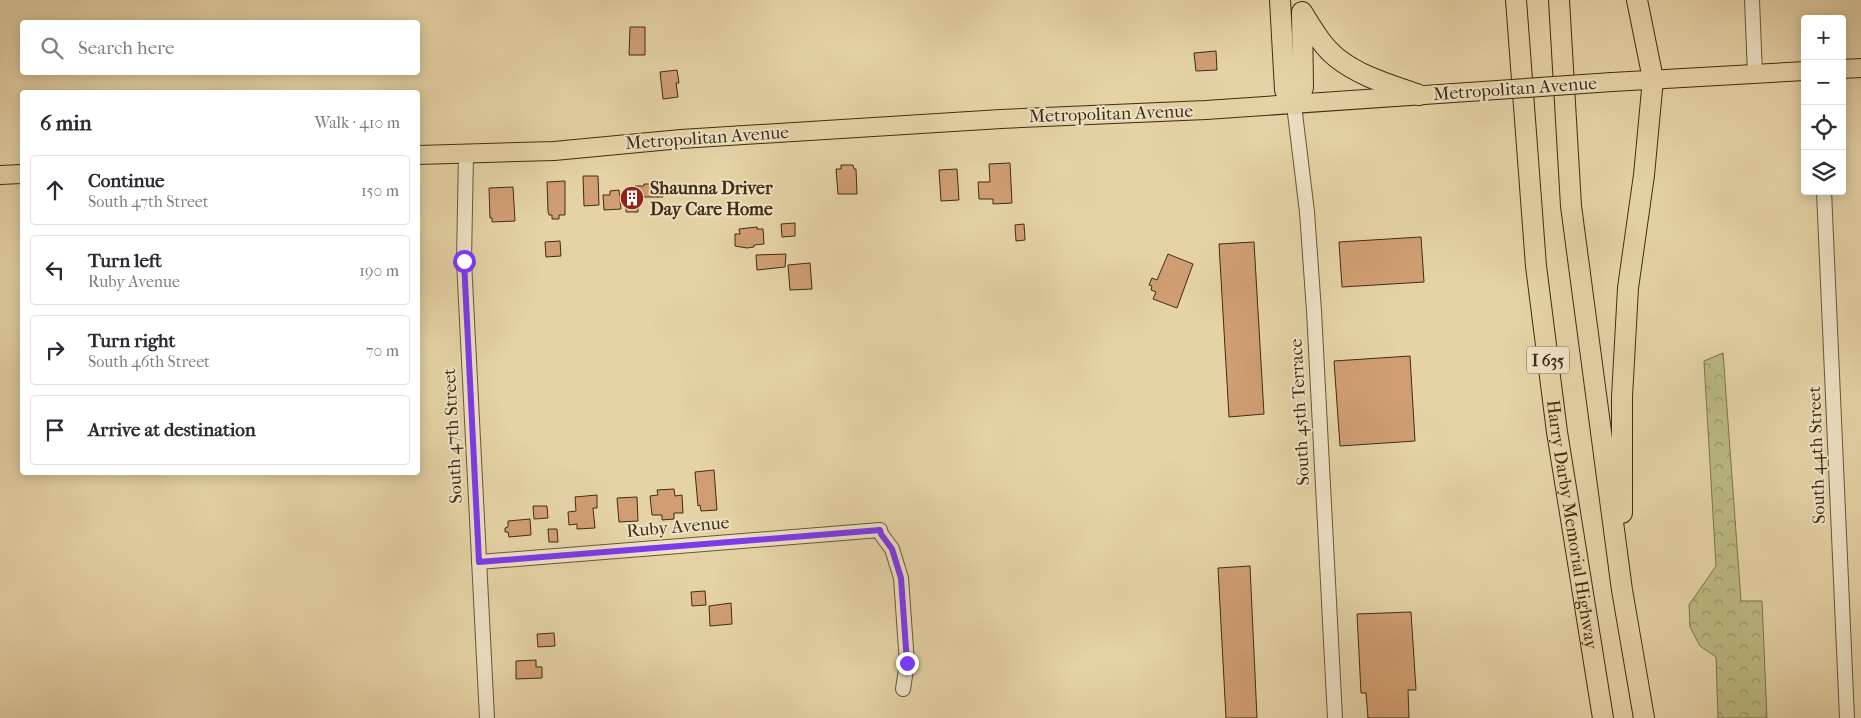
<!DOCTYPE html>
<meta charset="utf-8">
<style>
body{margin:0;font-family:"IM FELL French Canon",serif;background:#f2f2f3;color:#2b2b33}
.controls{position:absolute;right:15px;top:15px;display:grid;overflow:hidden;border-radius:5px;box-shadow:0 2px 12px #0003}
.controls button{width:45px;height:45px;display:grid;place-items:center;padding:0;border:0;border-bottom:1px solid #e1e1e2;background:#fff;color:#2b2b33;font:25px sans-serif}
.stop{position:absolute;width:15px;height:15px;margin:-11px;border:4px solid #7c3aed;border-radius:50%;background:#fff}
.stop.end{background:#7c3aed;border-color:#fff;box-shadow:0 1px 5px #0008}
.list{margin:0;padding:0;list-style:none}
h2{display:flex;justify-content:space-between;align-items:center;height:65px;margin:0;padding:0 20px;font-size:21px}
h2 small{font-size:16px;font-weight:400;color:#7c7c81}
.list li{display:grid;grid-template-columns:32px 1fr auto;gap:15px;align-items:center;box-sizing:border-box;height:70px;margin:0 10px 10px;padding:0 10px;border:1px solid #e1e1e2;border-radius:5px}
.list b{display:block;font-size:19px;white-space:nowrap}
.list p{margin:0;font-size:16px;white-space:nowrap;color:#7c7c81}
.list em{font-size:16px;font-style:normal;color:#7c7c81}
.icon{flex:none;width:28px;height:28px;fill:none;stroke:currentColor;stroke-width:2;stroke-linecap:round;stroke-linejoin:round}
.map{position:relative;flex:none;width:1861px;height:718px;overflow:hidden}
.search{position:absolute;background:#fff;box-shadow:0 2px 12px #0003;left:20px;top:20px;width:400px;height:55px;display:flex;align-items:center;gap:12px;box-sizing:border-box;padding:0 18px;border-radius:5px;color:#7c7c81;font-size:19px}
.panel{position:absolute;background:#fff;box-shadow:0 2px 12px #0003;left:20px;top:90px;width:400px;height:385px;border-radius:5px}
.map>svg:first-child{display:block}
</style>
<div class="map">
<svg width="1861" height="718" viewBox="0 0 1861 718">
<defs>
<pattern id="forest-crowns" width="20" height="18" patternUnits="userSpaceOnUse" patternTransform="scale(1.25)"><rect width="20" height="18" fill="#bcba82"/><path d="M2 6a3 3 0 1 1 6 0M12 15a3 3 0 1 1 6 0" fill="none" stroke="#9a9769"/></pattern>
</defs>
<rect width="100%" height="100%" fill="#e5d3a6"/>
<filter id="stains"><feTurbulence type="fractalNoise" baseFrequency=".004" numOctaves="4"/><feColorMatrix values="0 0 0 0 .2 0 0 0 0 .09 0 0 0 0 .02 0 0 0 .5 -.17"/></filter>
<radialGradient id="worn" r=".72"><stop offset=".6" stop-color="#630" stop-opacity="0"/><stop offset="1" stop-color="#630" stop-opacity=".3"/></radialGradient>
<polygon fill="url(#forest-crowns)" stroke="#7e734a" points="1723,353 1741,601 1762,601 1767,718 1718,718 1716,657 1700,646 1690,627 1689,605 1716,566 1704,361"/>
<g fill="#d09e72" stroke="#402c12">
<polygon points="630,27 645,27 645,55 629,55"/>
<polygon points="1216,51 1217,70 1196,71 1194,53"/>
<polygon points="677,70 679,83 676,83 678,97 663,99 660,72"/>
<polygon points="1010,163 1012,203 993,204 993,199 979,199 978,182 990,182 989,164"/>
<polygon points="841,165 853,165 854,169 856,169 857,194 838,194 836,169 841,169"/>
<polygon points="957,169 959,200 941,201 939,170"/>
<polygon points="583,176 598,176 599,205 584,206"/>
<polygon points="565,181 565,215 559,215 559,219 552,219 552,215 549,215 548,211 547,182"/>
<polygon points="644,184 663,184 663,197 644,197 644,195 638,195 638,212 626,212 626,193 635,193 635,186 644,186"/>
<polygon points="513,187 515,221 492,222 492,218 490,218 489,188"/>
<polygon points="619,190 621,209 604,210 603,195 610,195 610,191"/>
<polygon points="795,223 795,236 782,237 781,224"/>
<polygon points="1024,224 1025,240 1016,241 1015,225"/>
<polygon points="757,227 757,229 763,229 764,244 754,245 754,247 747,248 735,246 735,234 740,234 739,229"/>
<polygon points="1421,237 1424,282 1342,287 1339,242"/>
<polygon points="560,241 561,256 546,257 545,242"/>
<polygon points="1254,242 1264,414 1229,417 1219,244"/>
<polygon points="786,254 785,267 757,270 756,255"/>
<polygon points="1168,254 1193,264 1177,308 1153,299 1156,292 1151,290 1152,286 1149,285 1152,278 1157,280"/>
<polygon points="810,263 812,289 790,290 788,265"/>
<polygon points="1410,356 1415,441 1340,446 1334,361"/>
<polygon points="714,470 717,510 701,511 700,505 698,506 695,472"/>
<polygon points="674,489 675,496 682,495 683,513 674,513 674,519 662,520 662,515 652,515 650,496 658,495 657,490"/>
<polygon points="597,495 597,508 593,508 595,528 577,529 577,524 569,525 568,512 576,511 575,497"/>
<polygon points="637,497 638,521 619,522 617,498"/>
<polygon points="533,506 547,506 548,518 534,519"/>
<polygon points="530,519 531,535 509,537 508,532 505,532 505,528 508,527 508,521"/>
<polygon points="548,529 557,529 558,542 549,542"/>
<polygon points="1250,566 1257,718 1226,718 1218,568"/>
<polygon points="705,591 706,605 692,606 691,592"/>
<polygon points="731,603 732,624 710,626 709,606"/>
<polygon points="1411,612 1416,690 1408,690 1409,718 1368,718 1366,693 1361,693 1357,614"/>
<polygon points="554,633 555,646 538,647 537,634"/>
<polygon points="536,660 536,667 542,667 542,678 516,679 516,661"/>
</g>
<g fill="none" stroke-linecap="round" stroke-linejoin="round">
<g stroke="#695637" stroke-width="16">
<g id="minor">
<polyline points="1752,0 1755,74"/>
<polyline points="1294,105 1307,212 1314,311 1335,718"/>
<polyline points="466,153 464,261 487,718"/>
<polyline points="1824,191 1847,718"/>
<polyline points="479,562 880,530 881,534 892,549 901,578 907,663 903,689"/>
</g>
</g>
<g stroke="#402c12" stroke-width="20">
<g id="major">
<polyline points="1842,69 1861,68"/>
<polyline points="1612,82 1805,71"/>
<polyline points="418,155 554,151 681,139 1001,119 1206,110 1468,92"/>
<polyline points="0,175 22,174"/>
</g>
</g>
<g stroke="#402c12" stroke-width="22">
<g id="highway">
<polyline points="1280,0 1285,90 1294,105"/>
<path id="s1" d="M1516 0 1536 266 1557 432 1603 718"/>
<polyline points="1559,0 1571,206 1622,590 1644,718"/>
<path d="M1302 12C1312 28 1322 46 1337 58 1361 77 1391 85 1419 95"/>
<polyline points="1294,105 1303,88 1302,14"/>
<polyline points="1622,513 1622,397 1628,288 1644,175 1653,79 1637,0"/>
</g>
</g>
<use href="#minor" stroke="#eee2c5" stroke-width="14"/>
<use href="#major" stroke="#e5d3a6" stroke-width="18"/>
<use href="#highway" stroke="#e5d3a6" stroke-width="20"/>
<g stroke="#402c12" stroke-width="20" stroke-linecap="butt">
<polyline id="major-bridge" points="1468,92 1612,82"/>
</g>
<use href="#major-bridge" stroke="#e5d3a6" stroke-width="18"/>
</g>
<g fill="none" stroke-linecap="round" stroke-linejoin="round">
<polyline stroke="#7c3aed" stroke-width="6" points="464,261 479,562 880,530 881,534 892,549 901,578 907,663"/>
</g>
<defs>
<g id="building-disc" transform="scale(1.25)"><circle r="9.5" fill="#8f2418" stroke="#eee2c5"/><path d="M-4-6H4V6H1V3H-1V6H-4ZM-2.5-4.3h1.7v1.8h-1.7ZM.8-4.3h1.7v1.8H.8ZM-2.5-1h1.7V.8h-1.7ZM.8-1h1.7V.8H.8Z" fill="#fff"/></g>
</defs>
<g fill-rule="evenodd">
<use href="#building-disc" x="632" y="198"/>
</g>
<g text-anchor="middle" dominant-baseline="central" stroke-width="4" stroke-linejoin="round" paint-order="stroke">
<rect fill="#eee2c5" stroke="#746348" stroke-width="1" x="1527" y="346.5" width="42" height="27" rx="4"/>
<g font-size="16" font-weight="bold" fill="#402c12">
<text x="1548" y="360">I 635</text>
</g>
<g font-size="18" fill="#402c12" stroke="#eee2c5">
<text transform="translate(1515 89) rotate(-4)">Metropolitan Avenue</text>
<text transform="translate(1111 114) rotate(-2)">Metropolitan Avenue</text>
<text transform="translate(707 138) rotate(-4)">Metropolitan Avenue</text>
<text transform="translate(1300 412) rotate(-93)">South 45th Terrace</text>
<text transform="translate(453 436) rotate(-93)">South 47th Street</text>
<text transform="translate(1817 455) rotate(-92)">South 44th Street</text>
<text stroke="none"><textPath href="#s1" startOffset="528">Harry Darby Memorial Highway</textPath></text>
<text transform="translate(678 527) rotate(-5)">Ruby Avenue</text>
</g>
<g font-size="18" font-weight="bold" fill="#402c12" stroke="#eee2c5" text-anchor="start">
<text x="650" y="188">Shaunna Driver<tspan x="650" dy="21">Day Care Home</tspan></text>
</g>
</g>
<rect width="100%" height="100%" filter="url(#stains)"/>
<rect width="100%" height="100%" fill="url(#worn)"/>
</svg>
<div class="controls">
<button>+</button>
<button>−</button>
<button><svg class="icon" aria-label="locate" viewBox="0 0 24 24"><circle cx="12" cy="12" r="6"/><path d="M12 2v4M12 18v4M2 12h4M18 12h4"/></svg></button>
<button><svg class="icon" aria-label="layers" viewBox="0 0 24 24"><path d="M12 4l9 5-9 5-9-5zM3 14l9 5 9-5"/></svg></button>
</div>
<div class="stop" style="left:464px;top:261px"></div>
<div class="stop end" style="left:907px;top:663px"></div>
<div class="search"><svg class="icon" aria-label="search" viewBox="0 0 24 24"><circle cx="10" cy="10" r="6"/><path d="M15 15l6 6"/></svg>Search here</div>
<section class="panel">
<h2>6 min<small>Walk · 410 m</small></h2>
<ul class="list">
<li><svg class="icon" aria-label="ahead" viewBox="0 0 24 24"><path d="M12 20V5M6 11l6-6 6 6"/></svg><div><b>Continue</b><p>South 47th Street</p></div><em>150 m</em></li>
<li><svg class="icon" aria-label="left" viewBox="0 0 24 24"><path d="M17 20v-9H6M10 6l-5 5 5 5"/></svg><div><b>Turn left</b><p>Ruby Avenue</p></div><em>190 m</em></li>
<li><svg class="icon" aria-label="right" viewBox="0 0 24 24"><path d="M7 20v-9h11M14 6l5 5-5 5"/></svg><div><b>Turn right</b><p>South 46th Street</p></div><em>70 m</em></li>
<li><svg class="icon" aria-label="arrive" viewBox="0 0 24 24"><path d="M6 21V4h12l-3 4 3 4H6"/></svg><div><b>Arrive at destination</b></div></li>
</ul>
</section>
</div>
